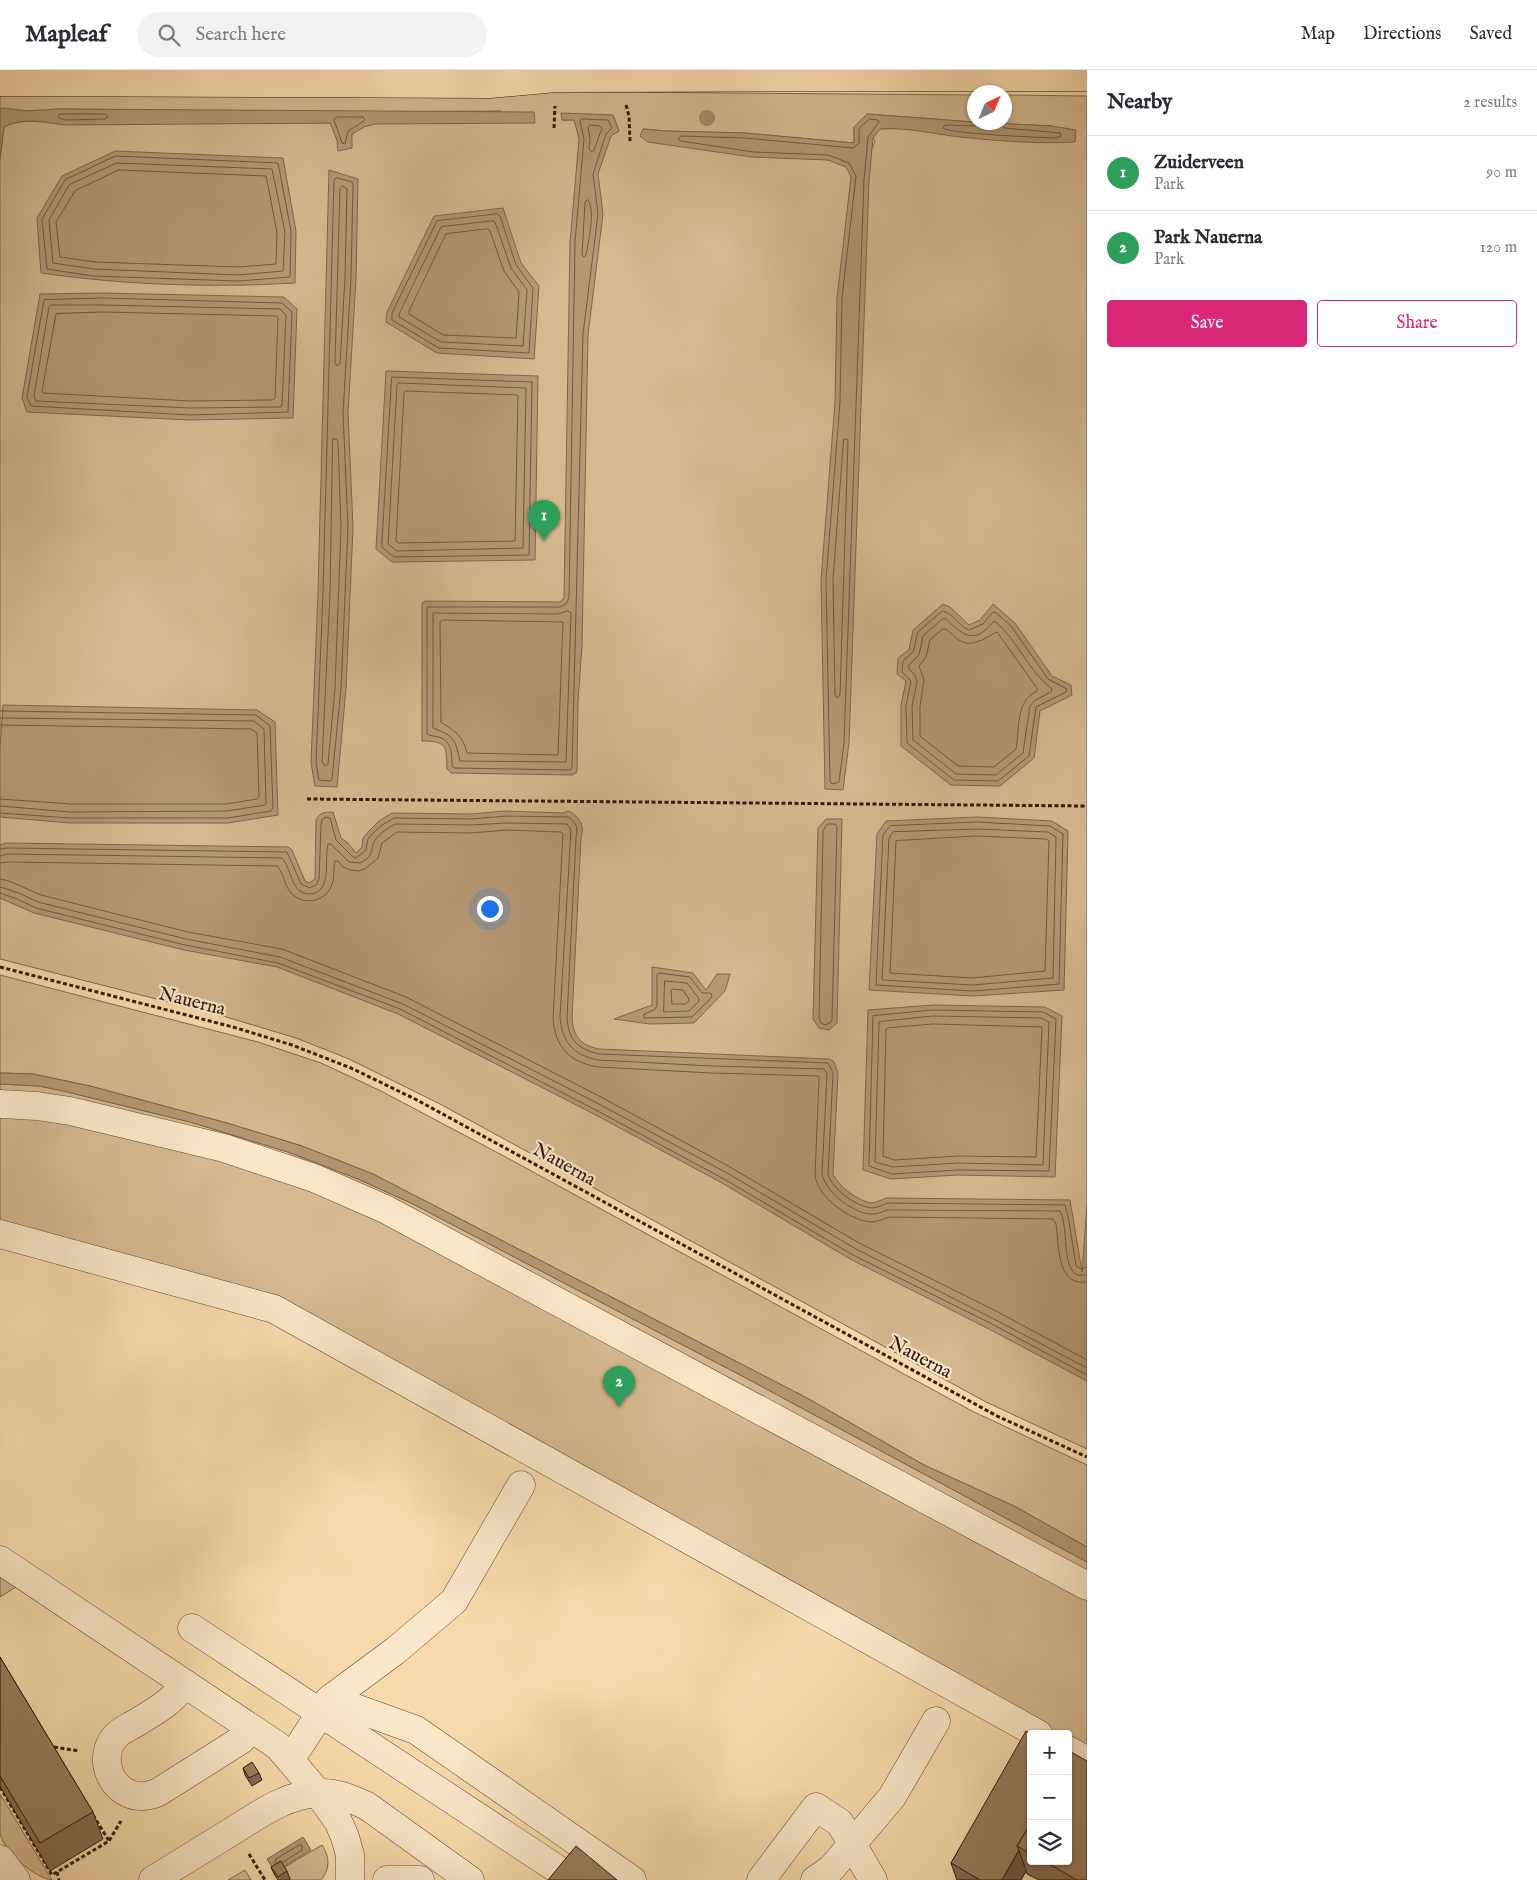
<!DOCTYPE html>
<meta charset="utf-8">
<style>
body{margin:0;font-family:"IM FELL English",serif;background:#f2f2f3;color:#2b2b33}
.controls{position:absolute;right:15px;bottom:15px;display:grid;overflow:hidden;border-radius:5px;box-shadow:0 1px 4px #0004}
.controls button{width:45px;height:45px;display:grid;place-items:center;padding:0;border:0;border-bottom:1px solid #e1e1e2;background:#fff;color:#2b2b33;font:25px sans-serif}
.compass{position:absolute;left:967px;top:15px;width:45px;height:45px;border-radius:50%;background:#fff;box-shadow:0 1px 4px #0004;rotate:44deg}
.you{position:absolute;left:489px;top:838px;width:18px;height:18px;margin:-12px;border:4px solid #fff;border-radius:50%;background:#1a73e8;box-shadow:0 0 0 8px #1a73e833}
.badge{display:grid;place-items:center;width:32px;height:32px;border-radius:50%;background:#db2777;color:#fff;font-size:16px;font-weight:700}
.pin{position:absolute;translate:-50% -41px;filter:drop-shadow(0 1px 2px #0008)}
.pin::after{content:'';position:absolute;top:26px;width:18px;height:15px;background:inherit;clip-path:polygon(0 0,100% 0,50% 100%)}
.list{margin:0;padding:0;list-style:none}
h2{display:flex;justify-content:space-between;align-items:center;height:65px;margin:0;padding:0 20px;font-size:21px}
h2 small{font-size:16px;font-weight:400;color:#7c7c81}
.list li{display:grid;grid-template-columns:32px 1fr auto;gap:15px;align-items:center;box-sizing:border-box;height:75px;padding:0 20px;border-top:1px solid #e1e1e2}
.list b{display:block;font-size:19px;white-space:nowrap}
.list p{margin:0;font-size:16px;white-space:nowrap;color:#7c7c81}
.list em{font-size:16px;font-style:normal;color:#7c7c81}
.actions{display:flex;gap:10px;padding:15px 20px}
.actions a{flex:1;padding:11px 0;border:1px solid #db2777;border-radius:5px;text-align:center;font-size:18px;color:#db2777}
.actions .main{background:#db2777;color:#fff}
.icon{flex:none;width:28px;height:28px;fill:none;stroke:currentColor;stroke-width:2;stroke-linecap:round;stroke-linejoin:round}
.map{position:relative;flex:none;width:1087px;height:1810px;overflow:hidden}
header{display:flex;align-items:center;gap:30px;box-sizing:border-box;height:70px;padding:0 25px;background:#fff;border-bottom:1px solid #e1e1e2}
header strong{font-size:24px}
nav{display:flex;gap:28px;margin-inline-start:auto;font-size:18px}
.search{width:350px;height:45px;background:#f2f2f3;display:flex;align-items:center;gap:12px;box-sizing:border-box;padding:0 18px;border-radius:28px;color:#7c7c81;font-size:19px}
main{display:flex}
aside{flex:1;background:#fff}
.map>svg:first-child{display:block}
</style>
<header>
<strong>Mapleaf</strong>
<div class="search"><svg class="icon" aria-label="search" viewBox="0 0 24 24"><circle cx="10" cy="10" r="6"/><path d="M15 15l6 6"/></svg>Search here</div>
<nav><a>Map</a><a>Directions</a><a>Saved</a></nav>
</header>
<main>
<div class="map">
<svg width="1087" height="1810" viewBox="0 0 1087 1810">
<rect width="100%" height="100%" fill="#f7daab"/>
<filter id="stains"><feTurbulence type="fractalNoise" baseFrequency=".004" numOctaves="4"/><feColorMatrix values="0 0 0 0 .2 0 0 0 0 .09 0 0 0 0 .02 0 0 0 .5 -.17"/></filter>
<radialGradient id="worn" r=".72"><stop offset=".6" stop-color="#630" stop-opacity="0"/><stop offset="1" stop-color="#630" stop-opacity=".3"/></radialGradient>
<g fill="#d6b990" stroke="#84694d" fill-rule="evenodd">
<path d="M249 19 974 25V52L867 44 854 57V73L745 63 666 61 643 59 828 90 864 98 875 71 873 68 879 59 900 58 929 62 1052 56 990 53 1004 52 1005 25 1087 26V1379L986 1332 440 1034 349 989 296 968 223 946 0 889V90L4 57C21 48 41 52 61 54L330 53 501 41 346 42 59 39 26 41 0 39V24ZM613 45 619 61 574 50H562Z"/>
<polygon points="0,905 258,972 321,993 381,1021 500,1084 972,1341 1087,1395 1087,1477 1016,1437 924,1395 807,1328 373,1104 302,1076 227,1053 90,1016 33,1004 0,1003"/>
<polygon points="0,1014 39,1016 59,1020 190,1052 288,1082 358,1109 411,1133 746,1308 1087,1492 1087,1685 1068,1675 1068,1664 1049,1664 302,1245 0,1157"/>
<polygon points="0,1506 16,1517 0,1527"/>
<path d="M0 1724 52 1810C33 1807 5 1782 0 1764 0 1754 0 1734 0 1724Z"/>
<path d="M322 1775C330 1787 330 1799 321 1810H291L283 1798Z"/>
<polygon points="245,1800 251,1810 228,1810"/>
</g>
<g fill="#b49874" stroke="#80654a">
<path d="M4 38 26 41 59 39 534 42 535 53 375 54 364 57 352 64V78L338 81 337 70 330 53 65 55C45 52 22 47 4 57L0 89V39Z"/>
<path d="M561 43 613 45 619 61 611 66 598 104 603 144 588 265 582 576 578 632 577 700 576 703 572 705 451 703 447 699C446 677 448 671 422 671V533L425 531 560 532 564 528 570 172 579 69 574 50H562Z"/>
<path d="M867 44 974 52 1052 56 1076 60 1075 72C1037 74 998 71 960 67 933 64 907 57 880 59L873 68 869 111 849 673 843 720 825 719 821 510 835 332 837 228 851 107 846 97 828 90 752 87 648 72 640 66 643 59 666 61 745 63 854 73V57Z"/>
<path d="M115 81 283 88 296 161 295 213C211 218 125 215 41 203L37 148 62 106Z"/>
<polygon points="329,100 358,109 356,209 348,343 353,457 346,619 337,717 315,716 311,693 318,522"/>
<polygon points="503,138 521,193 539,216 534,289 437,283 386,252 387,242 434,146"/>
<polygon points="102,223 284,227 297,239 293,348 190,350 27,342 22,328 40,224"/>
<polygon points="386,301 538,306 535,490 392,492 376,479"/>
<polygon points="943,534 950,537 969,555 980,550 993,534 1015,553 1052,606 1071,615 1072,625 1040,641 1034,688 1000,716 951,715 901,676 901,635 906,611 897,604 898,588 909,580 913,560"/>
<polygon points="3,635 257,640 275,652 278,745 228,753 70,753 0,747 0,678"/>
<path d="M505 741 563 743 569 741C580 748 585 755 581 768L572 947C573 966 580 975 599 979L830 989 834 992 838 1003 833 1104C838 1116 858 1131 871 1133 876 1133 881 1130 886 1128L1070 1130 1082 1202 1087 1135V1311L987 1258 850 1189 722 1113 592 1043 398 944 277 897 184 880 34 843 0 828V775L6 773 288 777 292 780 305 811 309 813 315 809 316 750C320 742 325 742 333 742L341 768 348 773 356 783 362 777 363 768 369 761 379 751 392 743 471 744Z"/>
<polygon points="977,747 1052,751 1068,761 1064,920 973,926 869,920 877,764 886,751"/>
<polygon points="826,749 842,749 837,953 829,960 819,958 813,949 818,758"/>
<polygon points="652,897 693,903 706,920 717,904 730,904 725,921 694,953 650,954 614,949 652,935"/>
<polygon points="933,935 1045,937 1062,946 1055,1107 958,1105 891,1109 863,1100 868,940"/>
<polygon points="0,1003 33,1004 90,1016 227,1053 302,1076 373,1104 807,1328 924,1395 1016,1437 1087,1477 1087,1492 746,1308 411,1133 358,1109 288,1082 190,1052 59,1020 39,1016 0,1014"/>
<polygon points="303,1767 311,1780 275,1802 267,1789"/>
</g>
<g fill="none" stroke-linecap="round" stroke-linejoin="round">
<g stroke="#73583f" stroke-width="1">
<polygon points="61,44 105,44 108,47 105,49 66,50 59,48 59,45"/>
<polygon points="337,47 363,47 365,49 364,51 348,61 345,74 342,73 334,50"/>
<path d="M582 49 608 50 612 58 606 64 593 104 598 144 583 264 572 698 570 700 454 698 452 696C452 684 452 671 439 667 434 666 431 666 427 664V537H560L566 534 569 528 575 172 584 69 580 51Z"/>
<polygon points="870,49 878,50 879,52 868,67 864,110 844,673 839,712 832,714 830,712 826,510 840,332 842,228 856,106 849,93 828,85 753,82 681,71 678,69 681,66 745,68 853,78 859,73 859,59"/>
<path d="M979 52 974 56 945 55 943 58C952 64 1034 67 1052 68L1059 67 1061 66 1060 63 1004 58 1000 52"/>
<polygon points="590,55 600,56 602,58 594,80 592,82 589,79 590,68 588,58"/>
<polygon points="116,86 278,93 291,161 290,207 238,211 93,206 47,199 42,149 65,110"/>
<polygon points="117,93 272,99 285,162 283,201 238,205 94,199 53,193 49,150 69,115"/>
<polygon points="119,100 266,106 277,162 276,194 238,197 95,192 60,187 56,152 75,121"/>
<polygon points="337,108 352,112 353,115 351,209 343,343 348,457 341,618 332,709 330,711 319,710 316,693 323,523 334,110"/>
<polygon points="343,116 347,119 345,208 340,294 337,296 335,293 340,119"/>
<path d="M588 130C596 141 588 172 586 185L584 187 582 185 585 132Z"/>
<polygon points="497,144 500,146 516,195 533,218 529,283 439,278 392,250 392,243 437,151"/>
<polygon points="493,151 495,152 511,198 527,220 523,276 441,272 399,247 399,244 441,157"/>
<polygon points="488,159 490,161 504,201 519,222 516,268 443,265 409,244 409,241 446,164"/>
<polygon points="102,228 282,233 292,242 288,342 190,345 31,336 27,327 44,230"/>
<polygon points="51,235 102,235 280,239 286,245 282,336 280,337 190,338 36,331 34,326 49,237"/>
<polygon points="102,242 276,246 278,248 275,328 273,330 190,331 43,323 42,321 56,244"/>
<polygon points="392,307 532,312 529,485 394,487 382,477"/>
<polygon points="399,313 526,318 523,478 397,481 388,474 397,315"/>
<polygon points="406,321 518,325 515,471 399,473 396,471 404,323"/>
<polygon points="333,369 336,369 338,371 341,457 335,618 328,694 325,696 322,692 330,523"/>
<polygon points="844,369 847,369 848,371 840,625 837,628 835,625 833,510"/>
<path d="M568 541 571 543 566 692 460 691C457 680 457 669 445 663 441 661 437 660 433 658V543L557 544Z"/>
<path d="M943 541C953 543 959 556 969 560L983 554 992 543 995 542 1011 556 1048 609 1067 619 1066 622 1036 637 1029 686 998 711 954 710 907 673 906 636 911 611 902 602 903 591 913 582 918 562Z"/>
<path d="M943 549H946C964 566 974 575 993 552H996C1018 571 1029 602 1052 619L1051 622 1034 631 1030 636 1023 683 996 705 956 704 913 670 912 636 917 611 915 605 909 599V595L919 585 923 566Z"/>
<path d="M443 550 563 552 558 685 467 683C462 664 455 662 441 652L440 552Z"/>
<path d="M943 559H946C961 573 966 578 986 568 990 566 993 563 997 562L1037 618V621C1015 632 1020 657 1016 679L994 697 958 696 920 666V637L924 610 919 596 926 587 930 570Z"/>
<polyline points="0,641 256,645 270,656 273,738 271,741 228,748 70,748 0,743"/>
<polyline points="0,648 254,651 264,659 266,733 265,735 227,741 70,742 0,736"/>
<polyline points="0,655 251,659 257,663 259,727 257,729 226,734 71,734 0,729"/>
<polygon points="977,752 1050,756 1063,764 1059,914 973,921 876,915 883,765 890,756"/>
<polygon points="828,754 835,754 837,757 832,950 830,953 825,955 821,953 819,948 823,761"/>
<polygon points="977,759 1048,762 1056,767 1053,908 973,915 882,910 889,768 893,762"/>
<polygon points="977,766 1046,769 1049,771 1045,901 972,908 890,903 896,771"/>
<path d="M0 779 7 778 287 782 301 814 310 818 316 815 319 809 321 755 322 750 325 747 330 748 336 770 352 786 356 788 366 780 368 769 372 764 382 755 394 748 471 749 506 746 568 747C577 753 578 758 576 768L567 947C568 969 577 979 599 984L828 993 833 1003 828 1105C833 1119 856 1137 872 1138 877 1138 883 1135 887 1133L1065 1135 1069 1151 1076 1196 1081 1199 1087 1197"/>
<path d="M0 786 8 784 282 788C289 796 290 808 296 817 299 821 304 824 309 824 333 824 324 788 328 774H331L349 792 360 793C376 785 369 780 375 770 380 763 388 758 395 754L471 755 506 753 567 754 571 760 560 947C562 972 573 985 598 990L712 996 824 999 827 1004 822 1105C827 1123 855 1145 873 1144 878 1144 884 1141 888 1140L1060 1141C1069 1157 1061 1195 1077 1205H1087"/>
<path d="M0 793 9 792 277 796C284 803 284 815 291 823 304 837 327 831 332 814 335 807 333 798 335 791H338L343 797 350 800 358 801 365 799 378 788 382 773 397 762 471 763 506 760 561 762 563 764 553 948C555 977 569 992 598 997L712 1003 818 1006 819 1008 815 1106C819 1128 848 1149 870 1152 877 1152 883 1149 890 1147L1053 1149 1056 1154C1059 1174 1056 1217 1087 1212"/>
<polyline points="0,809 9,811 41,825 188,862 282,879 406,927 601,1027 730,1097 859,1173 996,1241 1087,1290"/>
<polyline points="0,817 19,823 38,832 186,869 280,887 403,934 597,1033 727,1103 856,1179 992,1248 1087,1298"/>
<polyline points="0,823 17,829 36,838 185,875 278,893 400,939 594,1039 724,1109 853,1185 990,1253 1087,1305"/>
<polygon points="659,903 690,907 702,923 711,923 712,927 692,947 644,948 644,944 654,940 657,936 657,906"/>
<polygon points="665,911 687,913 699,929 699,931 689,941 664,942"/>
<polygon points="673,919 683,920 689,929 689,931 685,934 672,934 671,921"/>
<polygon points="933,940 1043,942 1056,949 1049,1101 958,1100 892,1104 869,1096 873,946"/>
<polygon points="933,946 1041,948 1049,952 1043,1095 958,1093 893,1097 875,1092 879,952"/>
<polygon points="933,954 1042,957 1036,1087 958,1086 894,1090 883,1086 886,959 888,958"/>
<polyline points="275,1793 276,1789 299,1775 302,1775 302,1780 283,1792"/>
</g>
<g stroke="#634932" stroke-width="29">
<g id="minor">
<polyline points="0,1034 37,1036 70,1041 224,1078 314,1108 385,1139 1087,1516"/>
<polyline points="0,1164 274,1239 1038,1664"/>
<polyline points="0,1490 278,1676 318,1723 338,1751 345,1767 350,1785 350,1810"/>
<polyline points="192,1558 557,1799"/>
<path d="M185 1614C171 1633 154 1642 134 1654 129 1657 122 1660 118 1664 100 1680 105 1709 124 1721 135 1728 145 1727 157 1723L241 1670 250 1658"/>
<polyline points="330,1629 416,1660 632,1810"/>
<polyline points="1068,1680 1087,1691"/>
<polyline points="290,1690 330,1629 395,1581 454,1531 521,1415"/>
<polyline points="0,1789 16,1810"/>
<path d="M153 1810C177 1795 202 1780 226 1765 254 1748 285 1724 319 1723 337 1722 352 1729 367 1736L470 1810"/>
<polyline points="387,1810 420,1810"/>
<polyline points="761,1810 816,1737 840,1753 873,1810"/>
<polyline points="815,1810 831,1799 892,1727 936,1651"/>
</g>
</g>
<g stroke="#32190a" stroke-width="29">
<polyline id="major" points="0,12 490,14 556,8 1087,7"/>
</g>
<g stroke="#32190a" stroke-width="3" stroke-dasharray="4 2.5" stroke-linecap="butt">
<polyline points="626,35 629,46 630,71"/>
<polyline points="554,58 555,36"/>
<polyline points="307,729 1087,736"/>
<polyline points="0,897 233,957 292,975 351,998 417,1030 997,1346 1087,1387"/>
<polyline points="54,1677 79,1681"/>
<polyline points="0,1717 52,1805 109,1771 121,1751"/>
<polyline points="93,1745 109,1771"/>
<polyline points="249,1784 265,1810"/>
<polyline points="57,1802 59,1810"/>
</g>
<use href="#minor" stroke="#fae7c8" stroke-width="28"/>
<use href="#major" stroke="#f7daab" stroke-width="28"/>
</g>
<circle fill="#a68a68" cx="707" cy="48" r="8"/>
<g fill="#836c51" stroke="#32190a">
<polygon points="0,1587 93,1742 103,1769 50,1801 0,1716"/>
<polygon points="1031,1664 1031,1791 1068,1791 1087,1810 1039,1810 1027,1804 1026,1801 1021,1810 957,1810 951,1793"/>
<polygon points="243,1698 259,1703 262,1710 252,1716 245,1705"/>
<polygon points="271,1797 287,1801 290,1809 288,1810 278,1810 274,1804"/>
</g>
<polygon fill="#6a5842" stroke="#32190a" points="1019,1780 1026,1801 1021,1810 1002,1810"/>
<g fill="#987d5e" stroke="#32190a">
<polygon points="0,1587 93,1742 40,1773 0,1706"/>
<polygon points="1026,1661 1031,1664 1031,1753 1017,1776 1019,1780 1002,1810 980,1810 951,1793"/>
<polygon points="1071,1682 1087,1691 1087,1810 1077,1810 1044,1791 1068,1791 1068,1686"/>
<polygon points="252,1692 259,1703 249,1708 243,1698"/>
<polygon points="1031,1753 1031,1784 1017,1776"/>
<polygon points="576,1776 617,1810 548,1810"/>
<polygon points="281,1791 287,1801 278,1807 271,1797"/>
</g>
<g text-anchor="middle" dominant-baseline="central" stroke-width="4.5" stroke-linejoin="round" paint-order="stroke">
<g font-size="19" fill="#32190a" stroke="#fae7c8">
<text transform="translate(192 932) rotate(14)">Nauerna</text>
<text transform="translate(564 1095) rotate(29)">Nauerna</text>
<text transform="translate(920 1288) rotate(28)">Nauerna</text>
</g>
</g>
<rect width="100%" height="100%" filter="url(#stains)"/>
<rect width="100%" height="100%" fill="url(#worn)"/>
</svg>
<div class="controls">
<button>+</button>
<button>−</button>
<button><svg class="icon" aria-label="layers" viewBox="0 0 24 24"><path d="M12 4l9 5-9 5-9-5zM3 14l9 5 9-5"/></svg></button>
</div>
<svg class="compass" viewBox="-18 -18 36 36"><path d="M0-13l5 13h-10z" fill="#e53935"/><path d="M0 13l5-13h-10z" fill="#7c7c81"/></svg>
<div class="you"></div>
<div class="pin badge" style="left:544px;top:471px;background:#2e9e5b">1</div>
<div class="pin badge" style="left:619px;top:1337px;background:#2e9e5b">2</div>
</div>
<aside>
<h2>Nearby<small>2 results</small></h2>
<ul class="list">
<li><span class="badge" style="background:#2e9e5b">1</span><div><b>Zuiderveen</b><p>Park</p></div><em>90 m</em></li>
<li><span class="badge" style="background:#2e9e5b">2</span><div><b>Park Nauerna</b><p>Park</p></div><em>120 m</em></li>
</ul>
<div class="actions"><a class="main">Save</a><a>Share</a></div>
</aside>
</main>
